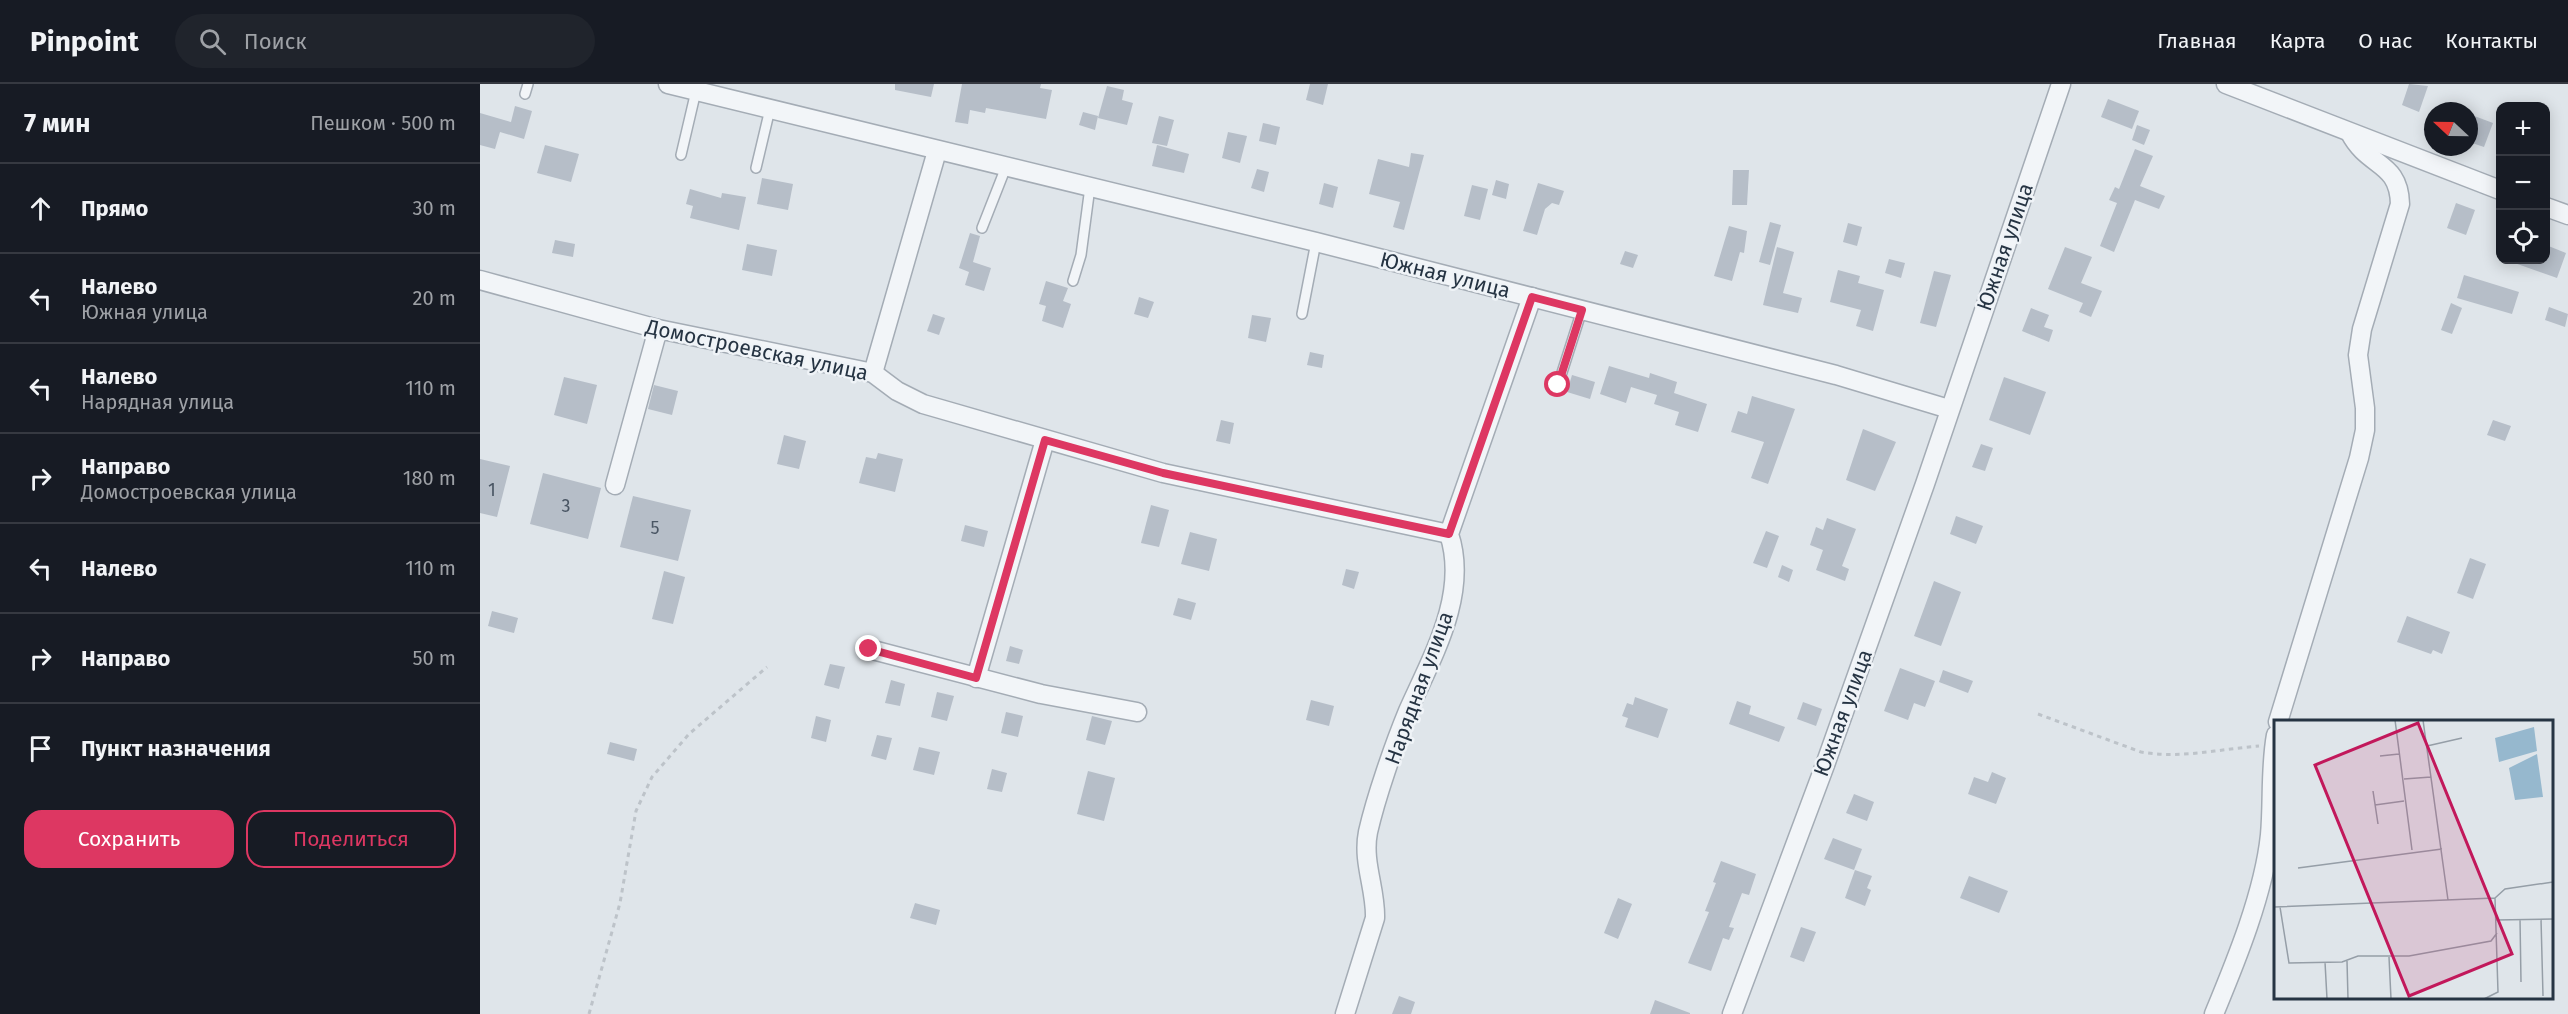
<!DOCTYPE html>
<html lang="ru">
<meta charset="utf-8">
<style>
body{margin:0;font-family:"Fira Sans",sans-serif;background:#20242c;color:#f1f3f6}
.controls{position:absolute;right:18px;top:18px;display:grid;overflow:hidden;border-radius:12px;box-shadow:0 3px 15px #0003}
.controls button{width:54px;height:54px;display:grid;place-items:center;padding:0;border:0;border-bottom:2px solid #363941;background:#171b24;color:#f1f3f6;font:30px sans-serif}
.compass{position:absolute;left:1944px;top:18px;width:54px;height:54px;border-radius:50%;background:#171b24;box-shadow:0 3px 15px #0003;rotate:292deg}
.stop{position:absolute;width:18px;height:18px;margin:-14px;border:4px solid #dd3762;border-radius:50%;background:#fff}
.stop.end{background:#dd3762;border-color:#fff;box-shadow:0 2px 6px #0008}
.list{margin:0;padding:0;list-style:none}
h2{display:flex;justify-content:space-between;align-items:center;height:78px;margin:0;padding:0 24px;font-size:26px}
h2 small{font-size:20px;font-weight:400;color:#9ea1a6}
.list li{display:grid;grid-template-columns:39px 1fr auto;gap:18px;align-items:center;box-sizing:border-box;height:90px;padding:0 24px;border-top:2px solid #363941}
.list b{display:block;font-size:22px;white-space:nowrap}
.list p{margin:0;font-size:20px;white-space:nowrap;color:#9ea1a6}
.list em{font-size:20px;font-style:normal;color:#9ea1a6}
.actions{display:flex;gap:12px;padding:18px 24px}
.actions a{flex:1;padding:14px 0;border:2px solid #dd3762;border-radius:18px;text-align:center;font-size:21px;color:#dd3762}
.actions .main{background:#dd3762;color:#fff}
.icon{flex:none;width:33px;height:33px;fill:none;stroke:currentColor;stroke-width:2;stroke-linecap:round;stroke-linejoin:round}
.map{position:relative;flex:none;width:2088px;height:930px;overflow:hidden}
header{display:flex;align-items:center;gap:36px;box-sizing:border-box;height:84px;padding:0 30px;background:#171b24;border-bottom:2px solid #363941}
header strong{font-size:28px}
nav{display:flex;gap:33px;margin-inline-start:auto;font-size:21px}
.search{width:420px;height:54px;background:#20242c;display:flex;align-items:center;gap:15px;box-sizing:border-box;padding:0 21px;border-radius:33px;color:#9ea1a6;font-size:22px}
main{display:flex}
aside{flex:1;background:#171b24}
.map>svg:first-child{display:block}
</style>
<header>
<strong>Pinpoint</strong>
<div class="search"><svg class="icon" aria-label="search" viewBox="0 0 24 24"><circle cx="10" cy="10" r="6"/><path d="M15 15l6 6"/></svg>Поиск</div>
<nav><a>Главная</a><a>Карта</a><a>О нас</a><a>Контакты</a></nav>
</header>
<main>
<aside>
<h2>7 мин<small>Пешком · 500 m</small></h2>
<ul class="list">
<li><svg class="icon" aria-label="ahead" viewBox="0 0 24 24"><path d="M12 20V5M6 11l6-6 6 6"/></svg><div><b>Прямо</b></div><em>30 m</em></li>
<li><svg class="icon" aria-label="left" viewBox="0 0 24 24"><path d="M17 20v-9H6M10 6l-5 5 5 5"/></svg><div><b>Налево</b><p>Южная улица</p></div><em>20 m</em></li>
<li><svg class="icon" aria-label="left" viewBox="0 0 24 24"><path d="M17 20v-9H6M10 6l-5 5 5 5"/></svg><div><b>Налево</b><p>Нарядная улица</p></div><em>110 m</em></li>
<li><svg class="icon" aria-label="right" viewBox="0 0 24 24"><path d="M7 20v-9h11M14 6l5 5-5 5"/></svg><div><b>Направо</b><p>Домостроевская улица</p></div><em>180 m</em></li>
<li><svg class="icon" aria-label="left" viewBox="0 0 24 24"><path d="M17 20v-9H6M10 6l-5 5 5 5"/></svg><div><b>Налево</b></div><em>110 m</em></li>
<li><svg class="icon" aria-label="right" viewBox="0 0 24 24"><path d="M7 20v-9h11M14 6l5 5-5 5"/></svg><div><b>Направо</b></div><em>50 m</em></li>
<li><svg class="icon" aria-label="arrive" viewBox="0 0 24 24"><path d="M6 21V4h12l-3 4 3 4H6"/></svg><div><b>Пункт назначения</b></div></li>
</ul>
<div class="actions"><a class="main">Сохранить</a><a>Поделиться</a></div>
</aside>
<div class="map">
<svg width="2088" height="930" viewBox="0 0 2088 930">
<rect width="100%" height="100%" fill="#dfe5ea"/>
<g fill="#b6bec8">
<polygon points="415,0 454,0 451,13 415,6"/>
<polygon points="482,0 561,0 560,4 572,6 566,35 506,24 505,29 490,26 488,40 475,38"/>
<polygon points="830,0 848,0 843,21 826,16"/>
<polygon points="1929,0 1948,2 1939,28 1922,21"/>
<polygon points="627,2 644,6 642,16 653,19 647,41 618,34"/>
<polygon points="1628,15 1659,27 1652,45 1621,33"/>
<polygon points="35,22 52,27 44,55 20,48 15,65 0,61 0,29 31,38"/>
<polygon points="603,28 618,32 615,46 599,41"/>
<polygon points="1989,30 2013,39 2004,63 1989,58"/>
<polygon points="679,32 694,36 687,62 672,59"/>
<polygon points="783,39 800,43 796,61 779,57"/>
<polygon points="1657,41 1670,46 1664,61 1652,56"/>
<polygon points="748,48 767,52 760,79 742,74"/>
<polygon points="65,61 99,70 91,98 57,89"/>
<polygon points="677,61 709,70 704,89 672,82"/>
<polygon points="1655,65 1673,72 1660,102 1685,112 1679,125 1655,116 1634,168 1620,162 1637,119 1629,116 1635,103 1639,105"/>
<polygon points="931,69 944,71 924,146 913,143 920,118 889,110 898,75 929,83"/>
<polygon points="777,85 789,88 784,108 771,104"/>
<polygon points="1253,86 1269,86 1267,121 1252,121"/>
<polygon points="282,94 313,100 308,126 277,120"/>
<polygon points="1016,96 1029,100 1026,115 1012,111"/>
<polygon points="844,99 858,103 853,124 839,120"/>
<polygon points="1058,99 1084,107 1079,121 1072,119 1065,125 1057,151 1043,147"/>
<polygon points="992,101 1008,105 1000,136 984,132"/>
<polygon points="210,105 241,114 242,109 266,113 259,146 210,134 213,122 206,120"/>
<polygon points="1976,119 1995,126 1986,151 1967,144"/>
<polygon points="1290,138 1301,141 1290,181 1279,178"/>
<polygon points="1368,139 1382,143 1377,162 1363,158"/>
<polygon points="1249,142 1267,147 1264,169 1260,168 1252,197 1234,192"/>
<polygon points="490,149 500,152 493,178 511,184 504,207 485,201 489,188 479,184"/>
<polygon points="75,156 95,160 93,173 72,169"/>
<polygon points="267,160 297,166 292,192 262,186"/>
<polygon points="2066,161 2086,169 2077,194 2029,177 2066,176"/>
<polygon points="1297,163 1314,168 1303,209 1322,214 1318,229 1283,221"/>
<polygon points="1585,163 1612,173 1601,199 1622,207 1611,233 1599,228 1603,219 1568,205"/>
<polygon points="1145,167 1158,171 1153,184 1140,180"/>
<polygon points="1409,175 1425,179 1421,194 1405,189"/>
<polygon points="1358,186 1380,192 1378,199 1404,206 1393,247 1376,242 1381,226 1350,218"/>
<polygon points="1454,187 1471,191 1456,243 1440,239"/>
<polygon points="1984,191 2039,208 2032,230 1977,214"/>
<polygon points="566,197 588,204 583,217 591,220 583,244 562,237 566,222 559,220"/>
<polygon points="659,213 674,218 668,234 654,230"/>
<polygon points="1971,219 1982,224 1972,250 1961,246"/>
<polygon points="2069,223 2088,230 2085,243 2065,236"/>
<polygon points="1551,224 1569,231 1564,243 1573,246 1569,258 1542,247"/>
<polygon points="453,230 465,234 459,251 447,247"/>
<polygon points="772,231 791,234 786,258 768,254"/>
<polygon points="830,268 844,271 842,284 827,281"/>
<polygon points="1129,282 1169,294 1170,289 1197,298 1194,309 1227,320 1218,348 1195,341 1199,328 1174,320 1177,311 1151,303 1146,319 1120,310"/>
<polygon points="1092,291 1115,298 1110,315 1087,308"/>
<polygon points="84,293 117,301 107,340 74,331"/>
<polygon points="1524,293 1566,308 1550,351 1509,336"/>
<polygon points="174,301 198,307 192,331 168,325"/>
<polygon points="1272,312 1315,325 1288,400 1271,394 1284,358 1251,348 1258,327 1267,330"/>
<polygon points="741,336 754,339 750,360 736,357"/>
<polygon points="2013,336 2031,342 2025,357 2007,351"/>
<polygon points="1383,345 1416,358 1395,407 1366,396"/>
<polygon points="304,351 326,357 319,385 297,380"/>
<polygon points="1501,360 1513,364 1505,387 1492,383"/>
<polygon points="398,369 423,375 415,408 379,399 386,373 396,375"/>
<polygon points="0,375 30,382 17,433 0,429"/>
<polygon points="63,389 121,404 108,455 50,440"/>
<polygon points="153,412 211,426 198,477 140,463"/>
<polygon points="671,421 689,426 679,463 661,459"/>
<polygon points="1476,432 1503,442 1496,460 1470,450"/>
<polygon points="1347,434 1376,445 1362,482 1369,485 1365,497 1336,486 1343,466 1330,461 1336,443 1343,446"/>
<polygon points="485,441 508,447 504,463 481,457"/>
<polygon points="1286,447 1299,452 1287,484 1273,479"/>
<polygon points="710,448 737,455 729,487 701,480"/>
<polygon points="1990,474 2006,480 1993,515 1977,509"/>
<polygon points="1302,481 1313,486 1309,498 1298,493"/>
<polygon points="866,485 879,488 874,505 862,501"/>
<polygon points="184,487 205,493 193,540 172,535"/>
<polygon points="1454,497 1481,508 1461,562 1434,552"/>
<polygon points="698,514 716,519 711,536 693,531"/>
<polygon points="12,527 38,534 34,549 8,542"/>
<polygon points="1927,532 1970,548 1962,570 1953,566 1951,570 1917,558"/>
<polygon points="530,562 543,566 539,580 526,577"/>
<polygon points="350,580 365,583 359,605 344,601"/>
<polygon points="1420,584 1455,597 1445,623 1434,619 1428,636 1404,627"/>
<polygon points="1463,586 1493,597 1488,609 1459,598"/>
<polygon points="411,596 425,600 420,622 405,619"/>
<polygon points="457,608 474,612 467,637 451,633"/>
<polygon points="1155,613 1188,625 1178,654 1145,643 1148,634 1142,632 1147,619 1153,621"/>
<polygon points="831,616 854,622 849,642 826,636"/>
<polygon points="1257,617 1271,622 1269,630 1305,643 1299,658 1249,640"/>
<polygon points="1323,618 1342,625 1336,642 1317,635"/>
<polygon points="526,628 543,632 538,653 521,649"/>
<polygon points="336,632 351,636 346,658 331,654"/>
<polygon points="612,632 632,637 625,661 606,656"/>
<polygon points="397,651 412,654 406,676 391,672"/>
<polygon points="130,658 157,665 154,677 127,670"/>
<polygon points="439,663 460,668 454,691 433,686"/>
<polygon points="512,685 527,689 522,708 507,705"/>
<polygon points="608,687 635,694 624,737 597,730"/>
<polygon points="1512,688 1526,694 1516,720 1488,710 1494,693 1508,698"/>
<polygon points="1374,710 1394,718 1387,737 1366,729"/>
<polygon points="1353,754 1382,765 1374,786 1344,775"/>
<polygon points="1241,777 1276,790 1269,811 1262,809 1249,843 1254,844 1249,856 1243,854 1231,887 1208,879 1229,828 1225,827 1236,799 1233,798"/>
<polygon points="1375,786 1392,792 1387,804 1391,806 1385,822 1365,814"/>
<polygon points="1489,792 1528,807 1519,829 1480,814"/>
<polygon points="1138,814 1152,820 1138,855 1124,849"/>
<polygon points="435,819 460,826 456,841 430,834"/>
<polygon points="1321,843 1336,848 1324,878 1310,873"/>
<polygon points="919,912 935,918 931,930 912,930"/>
<polygon points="1175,916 1210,929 1210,930 1170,930"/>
</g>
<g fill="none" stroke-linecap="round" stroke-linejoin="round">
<g stroke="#a4acb5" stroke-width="12">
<g id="lane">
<polyline points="45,10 48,0"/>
<polyline points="201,71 216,7"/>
<polyline points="276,84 290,25"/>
<polyline points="502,144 526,83"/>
<polyline points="593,197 601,171 610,103"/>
<polyline points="822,230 836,158"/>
<polyline points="1078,301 1102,226"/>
</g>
</g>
<g stroke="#a4acb5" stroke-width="21">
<g id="street">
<polyline points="188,0 836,158 1356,291 1469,325"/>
<polyline points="1746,0 2020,106"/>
<polyline points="2066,123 2088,131"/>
<polyline points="0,196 178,245 393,289 417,307 443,320 683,389 969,450"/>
<polyline points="393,289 457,67"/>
<polyline points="135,401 178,245"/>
<polyline points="389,565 561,610 657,628"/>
<polyline points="496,594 565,356"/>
<path d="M1798 638 1879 374 1885 346V324L1878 271 1882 245 1920 120C1919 77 1888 84 1870 49"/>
<path d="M865 930 895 834C896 805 882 778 888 748 896 713 914 661 928 627 952 573 989 510 969 450L1052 213"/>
<polyline points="1252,930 1345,681 1445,400 1581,0"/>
<path d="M1734 930C1756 877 1784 809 1790 751 1793 718 1790 684 1796 651"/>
</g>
</g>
<g stroke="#bdc3c9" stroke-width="3" stroke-dasharray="4.5 4.5" stroke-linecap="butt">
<path d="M1558 630 1661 668C1700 675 1740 665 1779 662"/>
<polyline points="109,930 140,819 156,727 172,693 209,650 287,583"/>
</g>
<use href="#lane" stroke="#f2f5f8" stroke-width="9"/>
<use href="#street" stroke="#f2f5f8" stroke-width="18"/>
</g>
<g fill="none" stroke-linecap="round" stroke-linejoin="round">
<polyline stroke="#dd3762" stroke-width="8" points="389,565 496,594 565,356 683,389 969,450 1052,213 1102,226 1078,301"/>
</g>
<g text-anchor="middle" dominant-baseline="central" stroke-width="5" stroke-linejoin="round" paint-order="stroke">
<g font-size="18" fill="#4a5664">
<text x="12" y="406">1</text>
<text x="86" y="422">3</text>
<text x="175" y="444">5</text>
</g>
<g font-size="21" fill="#263443" stroke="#eff3f7">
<text transform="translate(1525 163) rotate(-71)">Южная улица</text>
<text transform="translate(965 191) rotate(14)">Южная улица</text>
<text transform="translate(277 266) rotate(12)">Домостроевская улица</text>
<text transform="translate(939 604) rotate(-70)">Нарядная улица</text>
<text transform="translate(1363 629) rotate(-70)">Южная улица</text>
</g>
</g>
<g transform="translate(1794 636)">
<rect width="279" height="279" fill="#dfe5ea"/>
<path d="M260 7 263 31 225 42 221 18ZM263 34 269 77 241 80 235 48Z" fill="#96b8ce"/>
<path fill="none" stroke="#959ea7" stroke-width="1.5" d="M121 0 138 130M149 0 174 180M153 26 188 18M106 36 125 34M130 59 157 57M99 71 104 104M101 85 130 81M24 148 168 129M221 178 231 169 279 162M0 187 221 178M6 187 15 243 68 242 84 236H135L217 221 223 213M246 199 247 262M267 199 269 276M222 200 279 199M115 237 117 279M73 241 74 279M51 242 53 279M210 279 224 272 221 178"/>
<path fill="#c2185b" fill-opacity="0.15" stroke="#c2185b" stroke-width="3" d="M144 3 238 234 135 276 41 45Z"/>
<rect width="279" height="279" fill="none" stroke="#263443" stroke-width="3"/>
</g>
</svg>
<div class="controls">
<button>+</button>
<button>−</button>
<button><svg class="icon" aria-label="locate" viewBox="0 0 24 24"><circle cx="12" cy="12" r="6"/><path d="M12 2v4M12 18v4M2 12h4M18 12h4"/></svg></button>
</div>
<svg class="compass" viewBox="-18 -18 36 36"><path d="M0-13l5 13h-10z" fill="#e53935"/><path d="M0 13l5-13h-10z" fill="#9ea1a6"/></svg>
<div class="stop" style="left:1078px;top:301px"></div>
<div class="stop end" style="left:389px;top:565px"></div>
</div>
</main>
